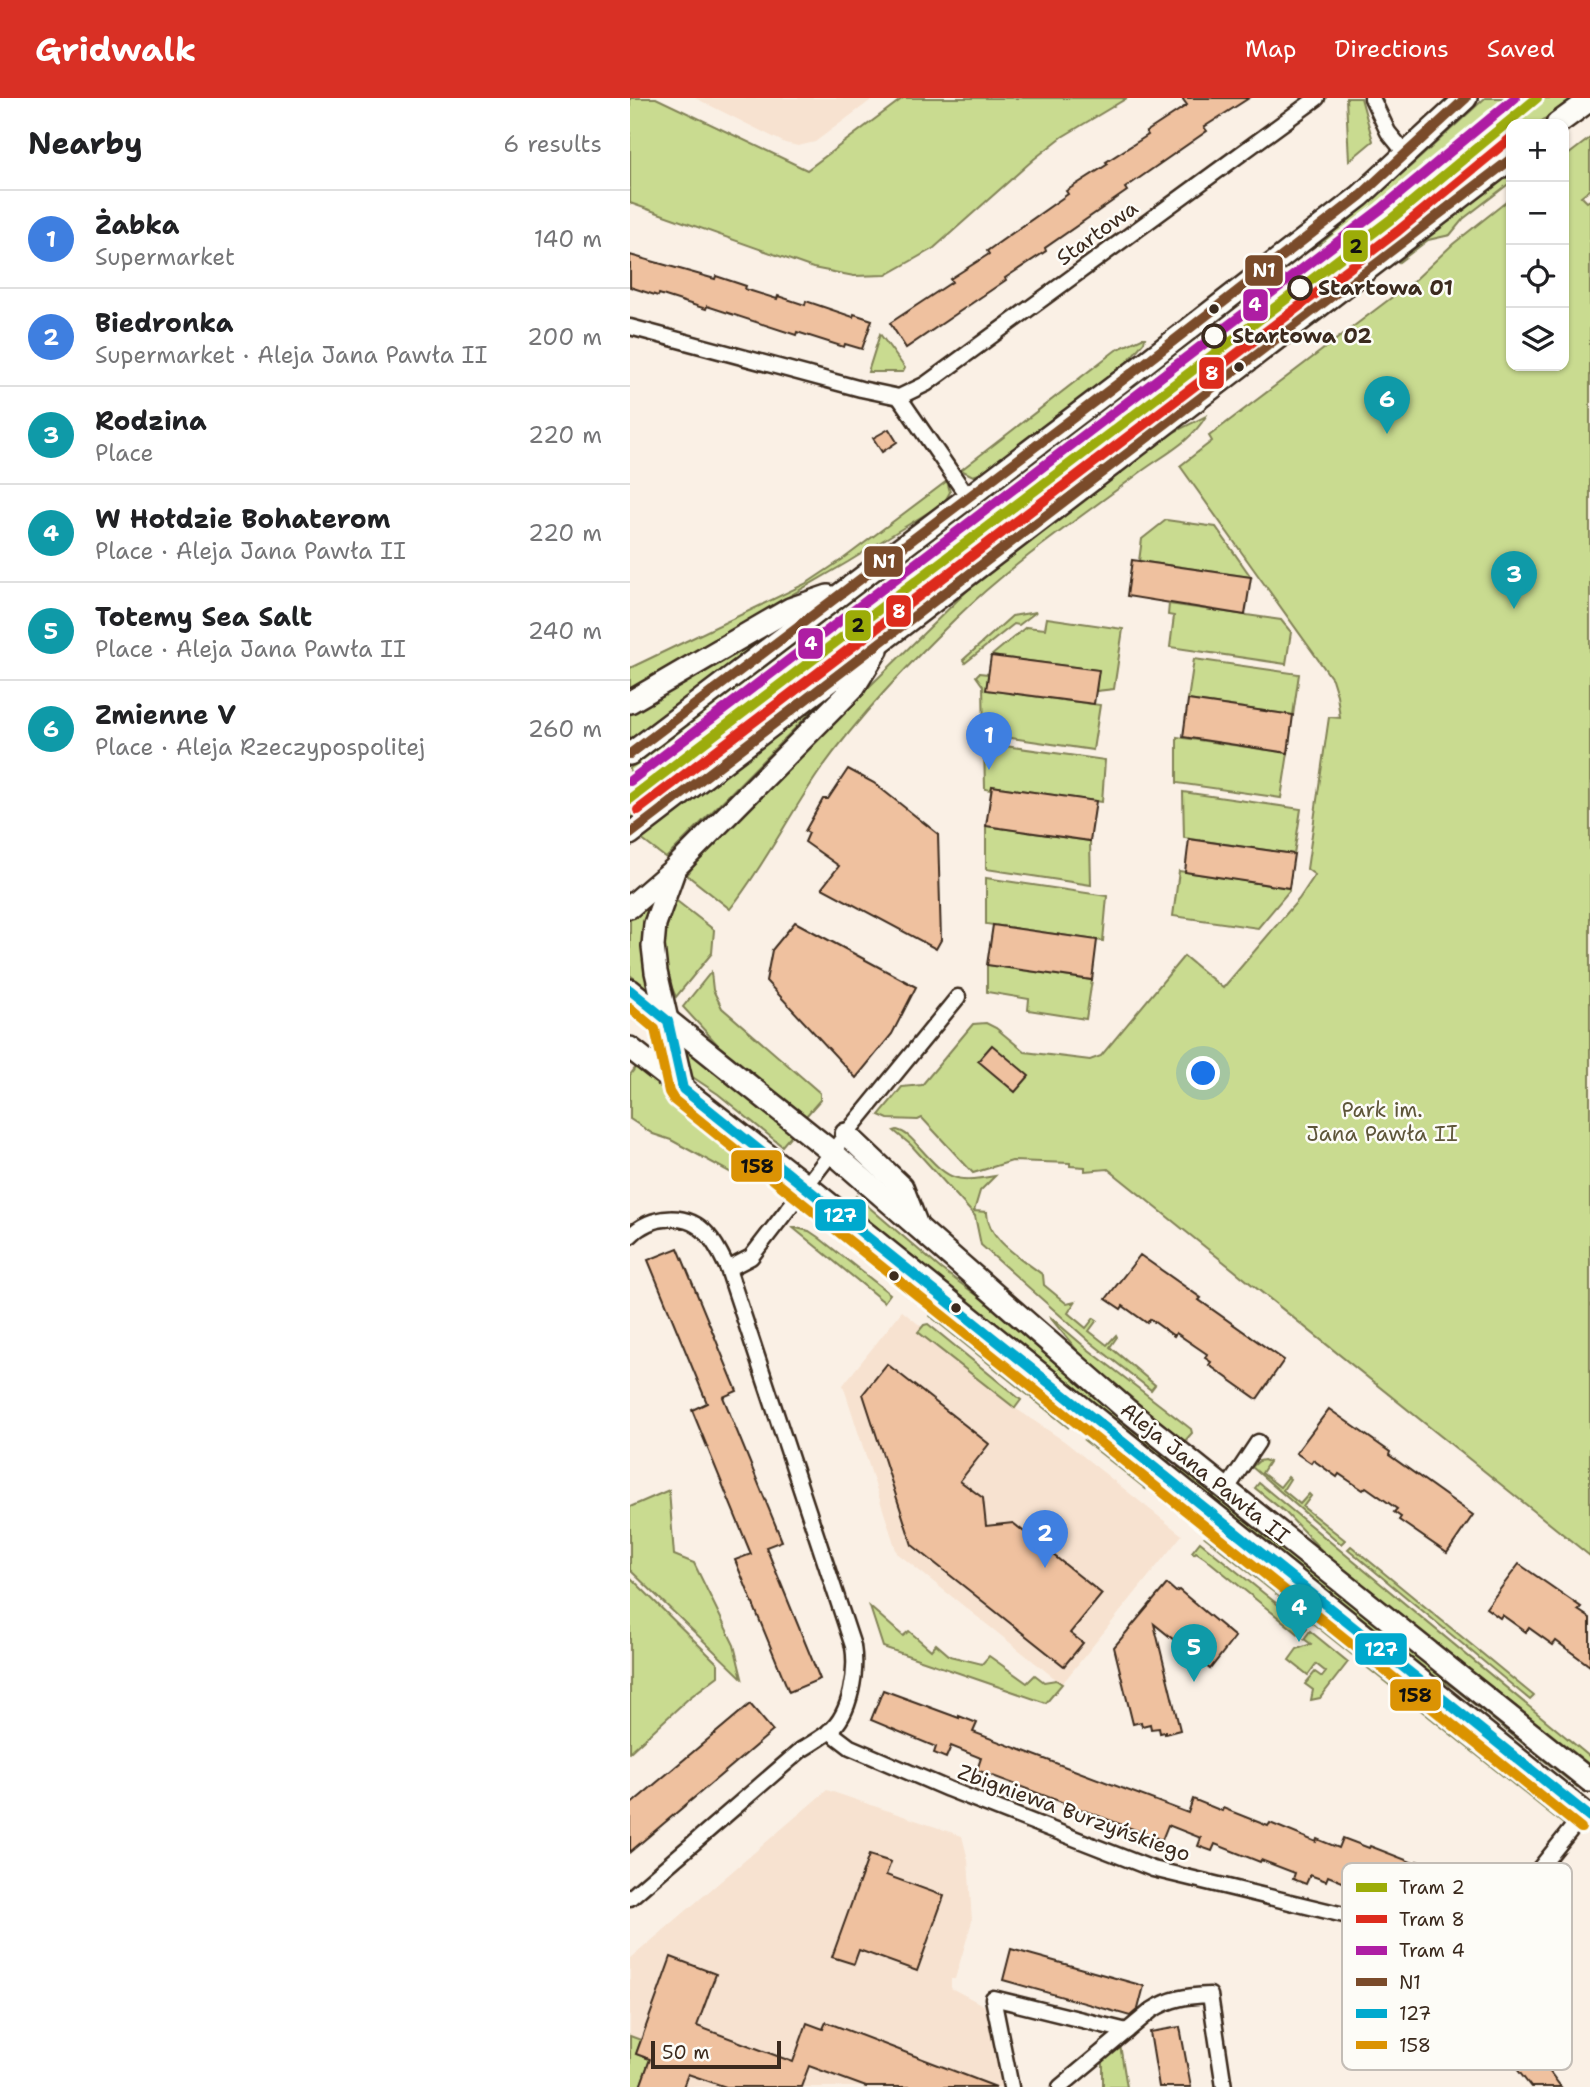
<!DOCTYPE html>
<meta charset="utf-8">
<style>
body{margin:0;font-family:"Shantell Sans",sans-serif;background:#f6f6f6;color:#202124}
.controls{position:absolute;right:21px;top:21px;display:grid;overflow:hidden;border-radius:14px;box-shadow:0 2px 5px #0004}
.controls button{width:63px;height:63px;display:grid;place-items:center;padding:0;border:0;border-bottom:2px solid #e0e0e0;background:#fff;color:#202124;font:35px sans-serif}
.scale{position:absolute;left:21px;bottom:18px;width:130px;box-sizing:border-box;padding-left:7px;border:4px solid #3b2a1e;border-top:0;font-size:19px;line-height:24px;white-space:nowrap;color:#3b2a1e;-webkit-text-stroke:5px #fdfcf7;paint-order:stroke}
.you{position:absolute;left:574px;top:976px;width:24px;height:24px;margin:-18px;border:5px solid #fff;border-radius:50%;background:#1a73e8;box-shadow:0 0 0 10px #1a73e833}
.badge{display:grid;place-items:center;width:46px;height:46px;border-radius:50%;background:#d93025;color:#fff;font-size:23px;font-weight:700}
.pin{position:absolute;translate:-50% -58px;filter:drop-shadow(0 2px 4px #0008)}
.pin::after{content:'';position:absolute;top:37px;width:24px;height:21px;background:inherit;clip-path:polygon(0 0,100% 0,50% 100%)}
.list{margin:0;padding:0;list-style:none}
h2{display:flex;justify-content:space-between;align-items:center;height:91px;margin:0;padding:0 28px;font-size:30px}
h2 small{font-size:23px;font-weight:400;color:#757577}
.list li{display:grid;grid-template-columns:46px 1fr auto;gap:21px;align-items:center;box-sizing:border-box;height:98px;padding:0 28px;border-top:2px solid #e0e0e0}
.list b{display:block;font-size:26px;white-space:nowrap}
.list p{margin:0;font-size:23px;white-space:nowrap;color:#757577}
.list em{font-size:23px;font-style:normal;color:#757577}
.icon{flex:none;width:38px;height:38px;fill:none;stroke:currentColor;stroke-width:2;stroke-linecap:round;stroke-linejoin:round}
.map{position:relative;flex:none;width:960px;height:1989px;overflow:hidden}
header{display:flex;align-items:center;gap:42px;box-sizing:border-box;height:98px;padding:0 35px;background:#d93025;color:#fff}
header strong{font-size:33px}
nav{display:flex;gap:38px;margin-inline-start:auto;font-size:24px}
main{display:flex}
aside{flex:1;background:#fff}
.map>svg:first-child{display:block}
</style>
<header>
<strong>Gridwalk</strong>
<nav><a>Map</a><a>Directions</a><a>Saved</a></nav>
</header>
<main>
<aside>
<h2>Nearby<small>6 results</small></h2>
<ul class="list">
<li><span class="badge" style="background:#3f7fe0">1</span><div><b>Żabka</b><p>Supermarket</p></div><em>140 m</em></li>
<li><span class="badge" style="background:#3f7fe0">2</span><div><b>Biedronka</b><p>Supermarket · Aleja Jana Pawła II</p></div><em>200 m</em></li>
<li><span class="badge" style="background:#0f9aa8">3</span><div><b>Rodzina</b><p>Place</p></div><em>220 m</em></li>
<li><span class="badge" style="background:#0f9aa8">4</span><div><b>W Hołdzie Bohaterom</b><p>Place · Aleja Jana Pawła II</p></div><em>220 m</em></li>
<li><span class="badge" style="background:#0f9aa8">5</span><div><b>Totemy Sea Salt</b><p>Place · Aleja Jana Pawła II</p></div><em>240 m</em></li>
<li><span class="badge" style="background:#0f9aa8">6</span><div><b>Zmienne V</b><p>Place · Aleja Rzeczypospolitej</p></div><em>260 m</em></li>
</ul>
</aside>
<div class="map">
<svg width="960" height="1989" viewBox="0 0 960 1989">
<rect width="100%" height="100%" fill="#faf0e5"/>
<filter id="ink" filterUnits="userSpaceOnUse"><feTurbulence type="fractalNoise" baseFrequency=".0143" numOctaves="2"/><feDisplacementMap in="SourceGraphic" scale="14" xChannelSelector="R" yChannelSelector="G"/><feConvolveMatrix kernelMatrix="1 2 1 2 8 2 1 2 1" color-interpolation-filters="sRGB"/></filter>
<g filter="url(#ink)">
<g fill="#f7e2d0">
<polygon points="65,0 244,0 185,44 168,48 155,45"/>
<polygon points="272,1213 292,1229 288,1234 385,1310 434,1343 552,1437 432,1586 267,1455 213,1287"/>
<polygon points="197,1692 332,1738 338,1762 342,1823 325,1881 321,1881 321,1890 355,1908 374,1989 0,1989 0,1861"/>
</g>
<g fill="#c9db90" stroke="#828257" stroke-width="2">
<polygon points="0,0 26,0 177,72 273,0 497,0 432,39 404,61 304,150 256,177 224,178 183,170 0,105"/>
<polygon points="716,0 731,0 743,43 719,63"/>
<polygon points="855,0 884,0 694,154 689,147 782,67"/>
<polygon points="915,0 942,0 908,26 882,26"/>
<polygon points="881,27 881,47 712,177 706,170 805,91"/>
<polygon points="960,40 960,91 951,98 957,104 960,102 960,1458 478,1071 455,1073 455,1069 440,1068 440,1065 382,1063 343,1075 292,1020 288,1022 258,1021 249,1017 272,989 292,987 343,926 356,925 366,930 395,954 460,962 471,958 554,858 593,890 669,801 685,777 677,771 699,619 710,620 707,597 702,581 550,368 582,343 579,338 786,181 823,146 881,100 881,268 934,268 934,60"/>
<polygon points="881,76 881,84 833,121 820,137 798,142 769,164 767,161"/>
<polygon points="250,236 275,270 273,274 238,274"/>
<polygon points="512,240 515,240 514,244 497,264 355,374 343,378 331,372 486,252"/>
<polygon points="564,240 571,249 0,683 0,670"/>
<polygon points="582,263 589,272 0,721 0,706"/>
<path d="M576 318C560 346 529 359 504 379 444 424 380 467 326 520 277 568 229 618 189 674 158 719 134 768 100 811L57 777 73 756 196 631 344 486 536 338Z"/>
<polygon points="317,383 320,394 315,403 307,409 218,464 0,591 0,570 177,485 213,461"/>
<polygon points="536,422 586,429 621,479 509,463 512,441"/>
<polygon points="539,506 651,522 661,534 656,566 540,549 544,518 538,517"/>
<polygon points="406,514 389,527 384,526 335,565 333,562 382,518"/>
<polygon points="417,520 493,531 484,591 466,593 468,572 361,558 396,529 415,531"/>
<polygon points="142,534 142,535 0,644 0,617"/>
<polygon points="564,561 669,576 663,617 558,602"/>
<polygon points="349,575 358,576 357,592 470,607 463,652 354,636 353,588 346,578"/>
<polygon points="202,593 36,760 11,741"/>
<polygon points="547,639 658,655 651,700 547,685"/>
<polygon points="354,645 475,662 472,704 362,688 361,692 355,691"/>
<polygon points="553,694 671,711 664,756 554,740"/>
<polygon points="356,728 460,743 461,787 356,771"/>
<polygon points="549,773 659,790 659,793 628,830 543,818"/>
<polygon points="356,780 477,798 473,843 356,826"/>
<path d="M43 800 84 832 82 855 46 899C28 863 31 837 43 800Z"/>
<path d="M21 802C9 835 10 867 27 899L0 877V822Z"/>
<polygon points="357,867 462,882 456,921 398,912 399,901 357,894"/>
<polygon points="81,874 83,892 92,910 190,995 190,1002 176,1018 89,948 53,909"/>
<polygon points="39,937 163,1035 152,1048 88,996 25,954"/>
<polygon points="6,969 134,1070 124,1082 118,1083 120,1078 108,1072 105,1077 41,1042 23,1036 0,1021 0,977"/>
<path d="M267 1032C276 1034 282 1041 289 1049 317 1080 322 1086 365 1078L350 1093 344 1113 357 1114C356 1141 394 1162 413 1177L414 1187 437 1206 445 1204 438 1215 456 1230 464 1220 467 1222 459 1233 477 1247 486 1237 487 1239 480 1249 525 1287 521 1292 459 1243 351 1147 345 1118 281 1047 264 1033Z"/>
<polygon points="226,1098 311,1171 359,1206 541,1360 537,1366 217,1109"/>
<polygon points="162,1129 179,1133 188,1139 260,1196 254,1204"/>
<polygon points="303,1215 434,1321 439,1330 300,1218"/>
<polygon points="419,1218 455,1249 561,1331 562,1335 554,1344 450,1256"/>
<polygon points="298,1226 391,1302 385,1310 288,1234 294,1227"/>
<polygon points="463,1338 472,1341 523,1382 516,1391 454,1342"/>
<polygon points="634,1362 639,1364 632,1375 650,1389 658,1379 660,1381 653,1392 670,1406 679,1396 681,1398 673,1409 715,1442 711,1446 622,1369 629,1363"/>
<polygon points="549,1368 952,1688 947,1689 825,1591 778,1561 546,1373"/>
<polygon points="629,1385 960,1659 960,1667 698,1459 656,1415 625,1390"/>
<polygon points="39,1392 44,1457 64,1465 104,1547 112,1580 0,1472 0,1409"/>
<polygon points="585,1437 595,1440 713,1534 719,1542 721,1556 575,1439"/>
<polygon points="570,1444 677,1530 671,1538 575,1460 566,1454 564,1456 562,1454"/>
<polygon points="721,1448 904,1598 900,1602 718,1451"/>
<polygon points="0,1479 88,1566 88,1578 59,1600 0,1654"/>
<polygon points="240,1509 273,1538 279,1533 301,1552 306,1546 320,1558 352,1566 359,1558 397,1585 405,1577 414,1584 426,1582 432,1586 416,1605 253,1549"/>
<polygon points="680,1533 718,1564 690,1600 681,1602 683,1592 675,1586 685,1574 692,1579 696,1574 686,1566 678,1577 659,1562 667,1551 681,1546 674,1541"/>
<polygon points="743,1568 761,1573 923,1702 932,1716 932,1725 738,1570"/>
<polygon points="0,1938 11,1942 6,1956 20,1961 10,1989 0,1989"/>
<polygon points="490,1947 497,1989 473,1989 473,1960"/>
</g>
<g fill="#efc19f" stroke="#3b2a1e" stroke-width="2">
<polygon points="552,0 619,0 574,29 577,33 495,90 497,93 415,150 416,153 375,180 376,182 276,250 260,225 322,184 320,181 359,156 357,153 438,96 436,93 478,66 476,64 518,37 516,34 557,7"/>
<polygon points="0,157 85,181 86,178 116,188 115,191 147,201 148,198 175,207 176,203 223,219 224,216 242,222 232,251 215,246 214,249 167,234 166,237 77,208 76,211 29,196 28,198 0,189"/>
<polygon points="259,331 267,344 252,354 243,340"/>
<polygon points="502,462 621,479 615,517 497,498"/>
<polygon points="361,558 469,572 464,606 356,592"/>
<polygon points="558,602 663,617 658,655 553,639"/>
<polygon points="218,671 244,685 308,736 311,842 306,851 192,790 209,768 175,744 179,735 175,733 193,701 198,701"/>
<polygon points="362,688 466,703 460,743 356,728"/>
<polygon points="559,741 664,756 659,790 555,774"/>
<polygon points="165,824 286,889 262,936 226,980 136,883 142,852"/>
<polygon points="363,827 467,842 462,882 357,867"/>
<polygon points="362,947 399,978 385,994 348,963"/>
<polygon points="48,1150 107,1293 93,1299 152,1443 136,1449 190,1581 159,1594 105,1462 121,1456 62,1312 77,1305 18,1162"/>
<polygon points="510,1157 571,1200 569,1202 654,1262 627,1301 579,1267 581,1264 575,1260 577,1256 546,1235 544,1238 520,1221 517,1225 493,1208 491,1211 476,1201"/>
<polygon points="257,1266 359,1346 330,1383 353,1400 356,1428 383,1425 472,1496 440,1535 453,1545 434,1568 282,1447 233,1296"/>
<polygon points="699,1311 760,1354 759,1357 843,1417 817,1455 769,1422 771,1419 764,1414 767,1411 736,1389 733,1392 709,1376 707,1379 683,1362 681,1365 666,1355"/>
<polygon points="889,1466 951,1509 948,1512 960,1520 960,1568 926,1543 923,1547 899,1530 896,1534 872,1517 870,1520 856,1510"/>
<polygon points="537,1486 546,1494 549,1492 605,1539 580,1571 524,1526 550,1632 535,1636 535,1634 530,1635 529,1630 521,1631 520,1626 512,1628 511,1624 503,1626 484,1549"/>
<polygon points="253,1592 329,1620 329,1618 347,1625 343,1634 558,1715 563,1701 592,1713 593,1710 638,1728 640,1725 686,1744 687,1741 709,1750 713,1740 739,1750 740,1748 786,1766 787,1763 833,1781 834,1778 852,1786 840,1817 826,1812 822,1822 809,1817 812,1812 730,1784 727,1790 698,1778 696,1783 680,1777 676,1786 663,1781 665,1775 631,1762 630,1764 585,1746 582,1753 568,1748 571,1740 538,1727 532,1742 347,1672 351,1660 321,1648 316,1660 304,1655 306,1649 241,1622"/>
<polygon points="120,1606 143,1633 0,1754 0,1707"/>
<polygon points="239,1757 261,1764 256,1777 314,1798 287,1873 229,1852 224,1866 202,1859"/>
<polygon points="381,1851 514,1888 508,1911 500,1918 373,1882"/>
<polygon points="41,1859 86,1876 67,1928 163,1964 177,1925 193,1931 196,1924 366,1989 236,1989 179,1968 171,1989 96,1989 58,1976 53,1989 10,1989 20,1961 6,1956"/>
<polygon points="833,1910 879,1916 878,1932 896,1942 931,1989 901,1989 883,1966 865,1956 830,1952 830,1955 822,1956 807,1966 783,1935 802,1919 812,1932 831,1927"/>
<polygon points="550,1929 561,1989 529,1989 520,1934"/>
</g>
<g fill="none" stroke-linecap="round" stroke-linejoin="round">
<g stroke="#3b2a1e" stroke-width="19">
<g id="minor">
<polyline points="742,0 758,34 776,56"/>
<polyline points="0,229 231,291 269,299 296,286 687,0"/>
<polyline points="269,299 338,399"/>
<path d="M0 1138C21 1117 57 1113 78 1137 87 1147 92 1159 98 1171L223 1548C227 1574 221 1615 200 1633 191 1640 181 1646 171 1652L0 1800"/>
<polyline points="98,1171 121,1159 216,1036 328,899"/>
<polyline points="596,1392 628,1344"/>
<polyline points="199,1633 220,1649 318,1691 523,1771 830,1845 840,1845 857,1836 955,1714"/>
<polyline points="381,1989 363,1900 497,1933"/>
<path d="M430 1989 522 1912C541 1900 557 1898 580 1897L594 1989"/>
</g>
</g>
<g stroke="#3b2a1e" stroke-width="26">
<g id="secondary">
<polyline points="927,26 960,2"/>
<polyline points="0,604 160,511 198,498"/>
<polyline points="0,656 506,272 730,98 836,0"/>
<polyline points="0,736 881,61"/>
<polyline points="44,773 25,826 23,848 26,874 53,991"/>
<polyline points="0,809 44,771 224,589 247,552"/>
<polyline points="0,892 202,1054 497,1312 960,1683"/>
<polyline points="0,950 177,1088 960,1719"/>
<polyline points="216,1036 272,1089 286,1125"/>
</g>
</g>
<use href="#minor" stroke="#fdfcf7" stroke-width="14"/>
<use href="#secondary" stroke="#fdfcf7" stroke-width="21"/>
<g stroke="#fdfcf7" stroke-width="16">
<g id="bus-1">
<polyline points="0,656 506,272 730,98 836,0"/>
<polyline points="0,736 881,61"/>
</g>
</g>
<g stroke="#fdfcf7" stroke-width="16">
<polyline id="bus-2" points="0,892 38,923 53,991 960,1719"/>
</g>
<g stroke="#fdfcf7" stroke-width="16">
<polyline id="bus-3" points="0,910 25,931 39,994 44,1002 951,1730"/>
</g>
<use href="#bus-1" stroke="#7a4b2a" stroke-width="10"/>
<use href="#bus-2" stroke="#00a9ce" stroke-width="10"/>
<use href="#bus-3" stroke="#db9304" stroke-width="10"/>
<g stroke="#fdfcf7" stroke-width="16">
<polyline id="tram-1" points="0,701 760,122 907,0"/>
</g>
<g stroke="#fdfcf7" stroke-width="16">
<polyline id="tram-2" points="8,712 768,133 881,40"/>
</g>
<g stroke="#fdfcf7" stroke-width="16">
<polyline id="tram-3" points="0,683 751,111 885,0"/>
</g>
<use href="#tram-1" stroke="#9cac08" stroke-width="10"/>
<use href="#tram-2" stroke="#dd2b1c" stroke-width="10"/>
<use href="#tram-3" stroke="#ae1ea3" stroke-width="10"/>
</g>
</g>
<g fill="#fdfcf7" stroke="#3b2a1e" stroke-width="3.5">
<circle cx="670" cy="190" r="11"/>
<circle cx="584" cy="238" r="11"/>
</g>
<g fill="#3b2a1e" stroke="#fdfcf7" stroke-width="2.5">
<circle cx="584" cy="211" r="6"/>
<circle cx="609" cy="269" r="6"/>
<circle cx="264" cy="1178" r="6"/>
<circle cx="326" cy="1210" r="6"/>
</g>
<g text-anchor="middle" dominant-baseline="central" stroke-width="5" stroke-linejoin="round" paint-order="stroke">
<g font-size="21" fill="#3b2a1e" stroke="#fdfcf7">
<text transform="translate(467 135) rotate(-36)">Startowa</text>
<text transform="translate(575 1375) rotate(39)">Aleja Jana Pawła II</text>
<text transform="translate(444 1715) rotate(20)">Zbigniewa Burzyńskiego</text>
</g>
<g font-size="21" font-weight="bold" fill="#3b2a1e" stroke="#fdfcf7" text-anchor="start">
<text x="688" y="190">Startowa 01</text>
<text x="602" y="238">Startowa 02</text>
</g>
<g font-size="21" fill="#5e563a" stroke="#fdfcf7">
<text x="752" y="1012">Park im.<tspan x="752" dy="24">Jana Pawła II</tspan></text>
</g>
</g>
<rect x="712" y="1765" width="230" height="207" rx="10" fill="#fdfcf7" stroke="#c3bdb6" stroke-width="2"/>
<rect x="726" y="1785" width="31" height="9" fill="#9cac08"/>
<rect x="726" y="1817" width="31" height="8" fill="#dd2b1c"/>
<rect x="726" y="1848" width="31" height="9" fill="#ae1ea3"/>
<rect x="726" y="1880" width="31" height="8" fill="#7a4b2a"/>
<rect x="726" y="1911" width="31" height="9" fill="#00a9ce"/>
<rect x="726" y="1943" width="31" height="8" fill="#db9304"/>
<g font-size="19" fill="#3b2a1e">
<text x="769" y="1796">Tram 2</text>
<text x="769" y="1828">Tram 8</text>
<text x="769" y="1859">Tram 4</text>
<text x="769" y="1891">N1</text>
<text x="769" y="1922">127</text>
<text x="769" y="1954">158</text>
</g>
<g stroke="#fdfcf7" stroke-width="2.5">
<rect x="712" y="131" width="27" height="34" rx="7" fill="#9cac08"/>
<rect x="614" y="156" width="40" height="33" rx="7" fill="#7a4b2a"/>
<rect x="612" y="190" width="27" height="34" rx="7" fill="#ae1ea3"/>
<rect x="568" y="258" width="27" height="34" rx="7" fill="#dd2b1c"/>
<rect x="233" y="447" width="41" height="33" rx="7" fill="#7a4b2a"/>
<rect x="255" y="496" width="27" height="34" rx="7" fill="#dd2b1c"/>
<rect x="214" y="511" width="28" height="33" rx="7" fill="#9cac08"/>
<rect x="167" y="529" width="27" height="33" rx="7" fill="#ae1ea3"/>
<rect x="100" y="1051" width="53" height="34" rx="7" fill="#db9304"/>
<rect x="184" y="1100" width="53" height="34" rx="7" fill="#00a9ce"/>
<rect x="724" y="1534" width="54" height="34" rx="7" fill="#00a9ce"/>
<rect x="759" y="1580" width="53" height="34" rx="7" fill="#db9304"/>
</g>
<g font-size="19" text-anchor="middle" font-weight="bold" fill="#fff">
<text x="634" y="179">N1</text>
<text x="625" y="213">4</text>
<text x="582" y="282">8</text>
<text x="254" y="470">N1</text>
<text x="269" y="520">8</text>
<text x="181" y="552">4</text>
<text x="210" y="1124">127</text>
<text x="751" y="1558">127</text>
</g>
<g font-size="19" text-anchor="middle" font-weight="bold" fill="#111">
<text x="726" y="155">2</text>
<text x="228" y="534">2</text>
<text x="127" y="1075">158</text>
<text x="785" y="1604">158</text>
</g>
</svg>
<div class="controls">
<button>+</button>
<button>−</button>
<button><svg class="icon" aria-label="locate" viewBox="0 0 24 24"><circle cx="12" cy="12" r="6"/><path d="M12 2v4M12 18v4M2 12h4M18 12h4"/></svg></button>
<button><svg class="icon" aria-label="layers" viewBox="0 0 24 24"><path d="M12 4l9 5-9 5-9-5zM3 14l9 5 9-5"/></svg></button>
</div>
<div class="scale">50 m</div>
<div class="you"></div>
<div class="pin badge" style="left:359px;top:672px;background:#3f7fe0">1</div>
<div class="pin badge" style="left:415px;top:1470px;background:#3f7fe0">2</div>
<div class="pin badge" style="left:884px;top:511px;background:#0f9aa8">3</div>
<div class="pin badge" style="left:669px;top:1544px;background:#0f9aa8">4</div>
<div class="pin badge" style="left:564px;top:1584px;background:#0f9aa8">5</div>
<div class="pin badge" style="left:757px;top:336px;background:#0f9aa8">6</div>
</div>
</main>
